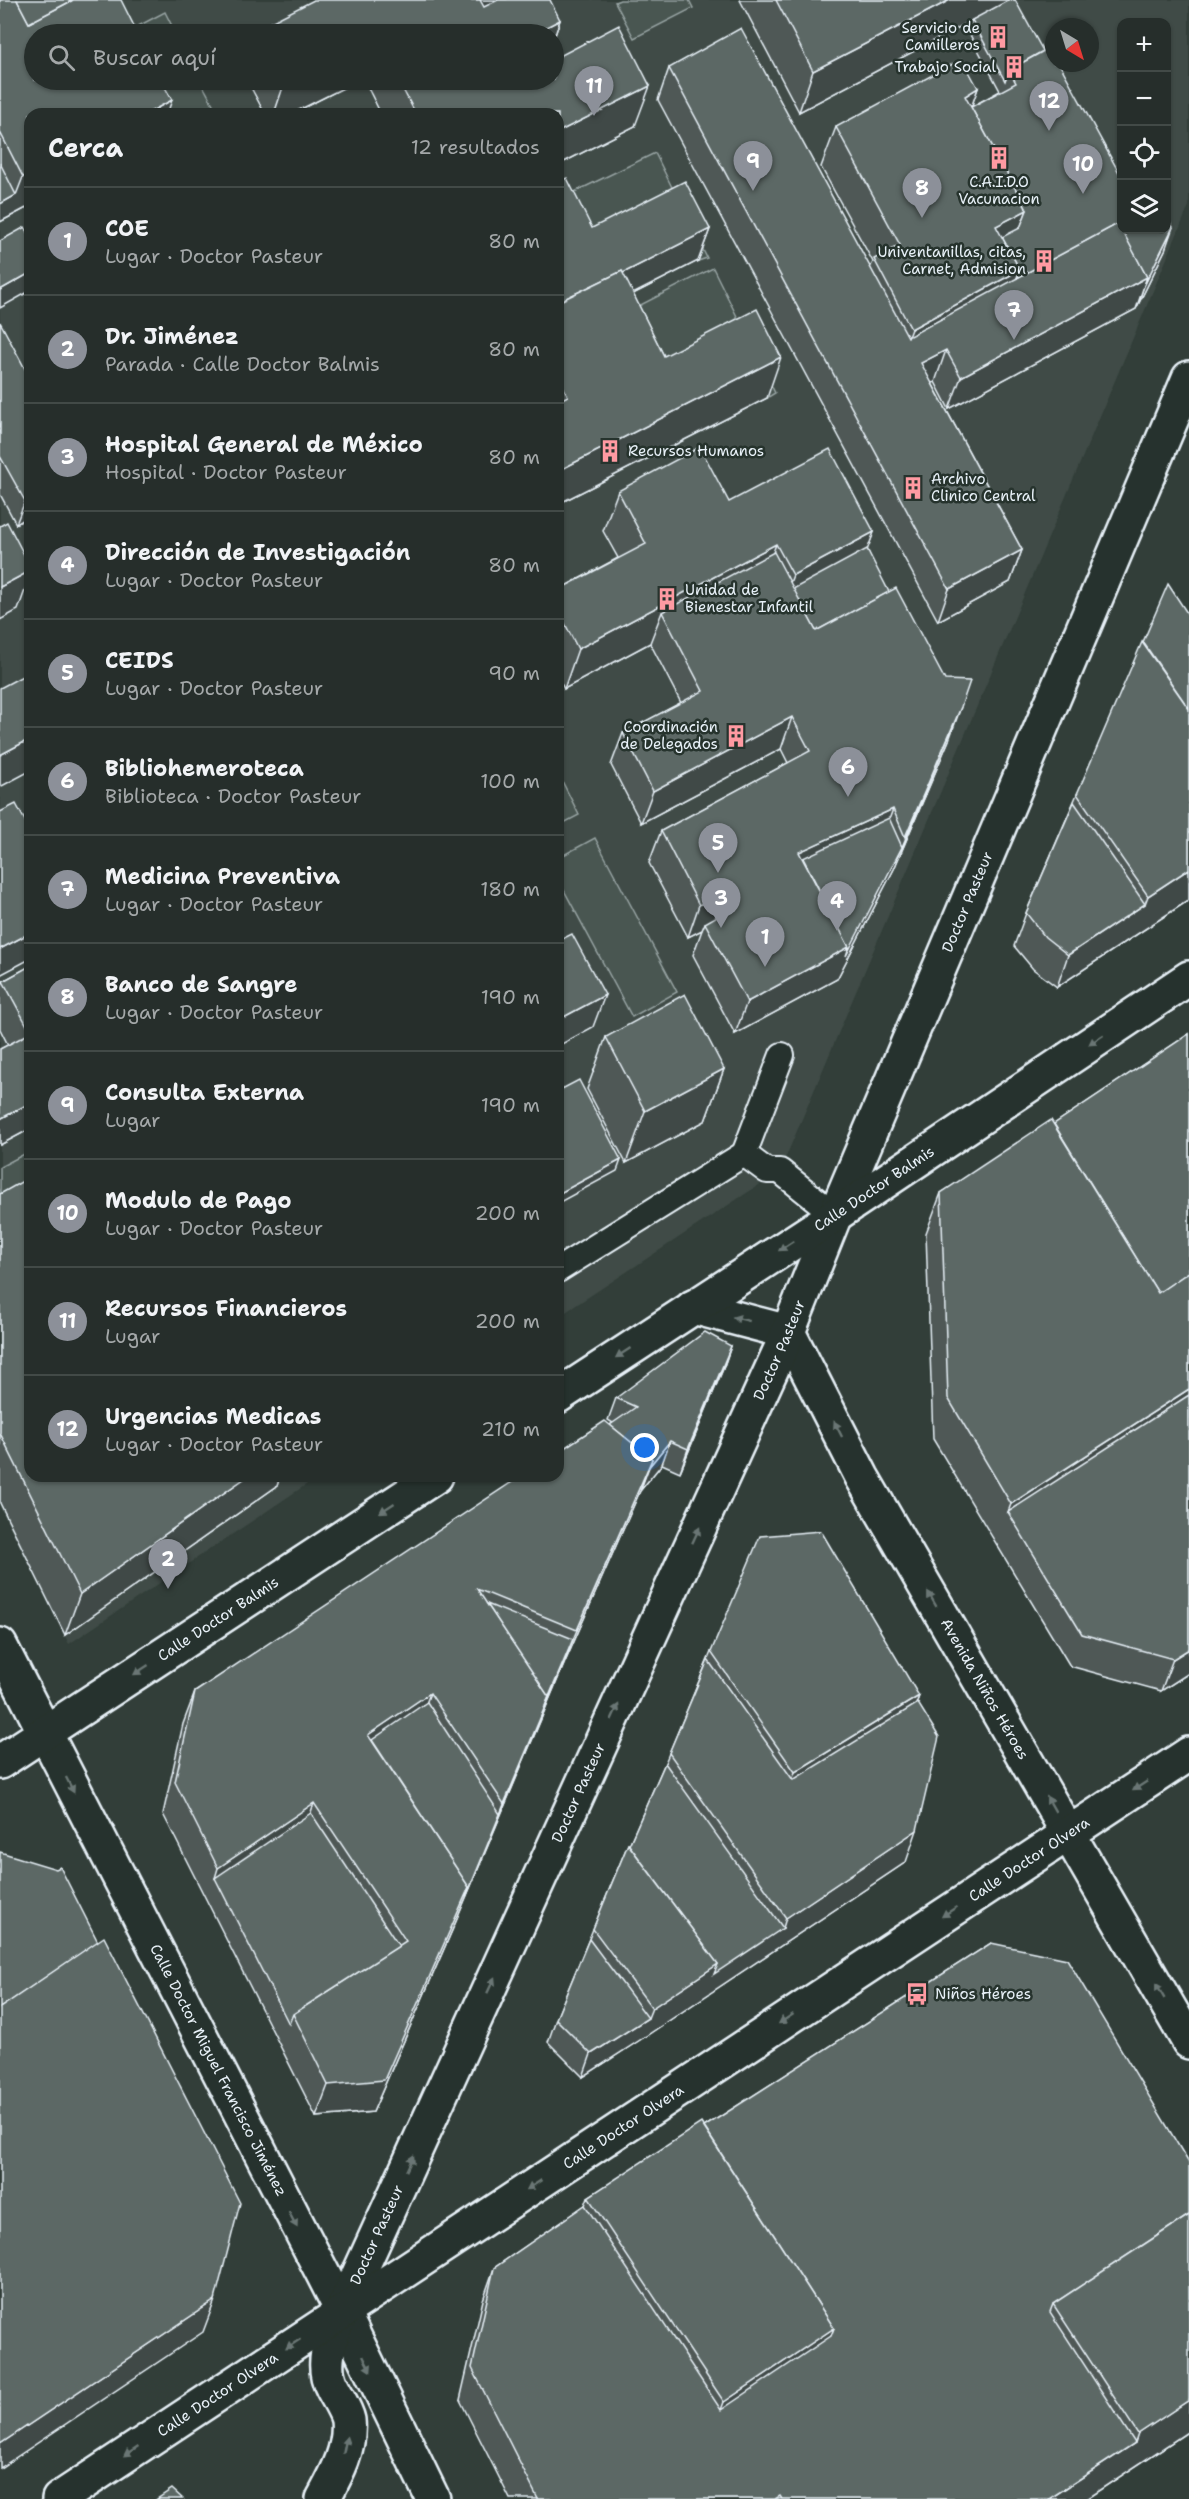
<!DOCTYPE html>
<html lang="es">
<meta charset="utf-8">
<style>
body{margin:0;font-family:"Shantell Sans",sans-serif;background:#323a37;color:#f1f3f6}
.controls{position:absolute;right:18px;top:18px;display:grid;overflow:hidden;border-radius:12px;box-shadow:0 2px 4px #0004}
.controls button{width:54px;height:54px;display:grid;place-items:center;padding:0;border:0;border-bottom:2px solid #424a47;background:#262e2b;color:#f1f3f6;font:30px sans-serif}
.compass{position:absolute;left:1045px;top:18px;width:54px;height:54px;border-radius:50%;background:#262e2b;box-shadow:0 2px 4px #0004;rotate:142deg}
.you{position:absolute;left:645px;top:1448px;width:21px;height:21px;margin:-15px;border:4px solid #fff;border-radius:50%;background:#1a73e8;box-shadow:0 0 0 9px #1a73e833}
.badge{display:grid;place-items:center;width:39px;height:39px;border-radius:50%;background:#8c9099;color:#fff;font-size:20px;font-weight:700}
.pin{position:absolute;translate:-50% -50px;filter:drop-shadow(0 2px 3px #0008)}
.pin::after{content:'';position:absolute;top:32px;width:21px;height:18px;background:inherit;clip-path:polygon(0 0,100% 0,50% 100%)}
.list{margin:0;padding:0;list-style:none}
h2{display:flex;justify-content:space-between;align-items:center;height:78px;margin:0;padding:0 24px;font-size:26px}
h2 small{font-size:20px;font-weight:400;color:#a4a8a9}
.list li{display:grid;grid-template-columns:39px 1fr auto;gap:18px;align-items:center;box-sizing:border-box;height:108px;padding:0 24px;border-top:2px solid #424a47}
.list b{display:block;font-size:22px;white-space:nowrap}
.list p{margin:0;font-size:20px;white-space:nowrap;color:#a4a8a9}
.list em{font-size:20px;font-style:normal;color:#a4a8a9}
.icon{flex:none;width:33px;height:33px;fill:none;stroke:currentColor;stroke-width:2;stroke-linecap:round;stroke-linejoin:round}
.map{position:relative;flex:none;width:1189px;height:2499px;overflow:hidden}
.search{position:absolute;background:#262e2b;box-shadow:0 2px 4px #0004;left:24px;top:24px;width:540px;height:66px;display:flex;align-items:center;gap:15px;box-sizing:border-box;padding:0 21px;border-radius:33px;color:#a4a8a9;font-size:22px}
.panel{position:absolute;background:#262e2b;box-shadow:0 2px 4px #0004;left:24px;top:108px;width:540px;height:1374px;border-radius:18px}
.map>svg:first-child{display:block}
</style>
<div class="map">
<svg width="1189" height="2499" viewBox="0 0 1189 2499">
<rect width="100%" height="100%" fill="#323e39"/>
<filter id="ink" filterUnits="userSpaceOnUse"><feTurbulence type="fractalNoise" baseFrequency=".0167" numOctaves="2"/><feDisplacementMap in="SourceGraphic" scale="12" xChannelSelector="R" yChannelSelector="G"/><feConvolveMatrix kernelMatrix="1 2 1 2 8 2 1 2 1" color-interpolation-filters="sRGB"/></filter>
<g filter="url(#ink)">
<path fill="#3f4b46" fill-rule="evenodd" d="M0 0H1189V206L780 1171 558 1317V114H30V1476H319L69 1644 0 1507ZM1122 22H1166V230H1122ZM1054 27H1090V63H1054ZM34 34H554V80H34Z"/>
<g fill="#495651" stroke="#98a4a4" stroke-width="1.5">
<polygon points="620,0 689,0 693,8 634,38 615,2"/>
<polygon points="165,12 176,34 123,34"/>
<polygon points="126,80 200,80 216,110 208,114 144,114"/>
<polygon points="655,153 707,258 698,261 673,213 580,260 558,200"/>
<polygon points="713,268 775,393 767,398 742,350 650,396 611,320"/>
<polygon points="558,773 579,815 558,826"/>
<polygon points="595,838 677,992 632,1017 558,879 558,858"/>
<polygon points="30,1151 30,1210 0,1227 0,1167"/>
</g>
<g fill="none" stroke-linecap="round" stroke-linejoin="round">
<g stroke="#e8f1f8" stroke-width="28">
<g id="lane">
<polyline points="744,1154 782,1055"/>
<polyline points="558,1270 744,1154 767,1171 780,1171 835,1215"/>
</g>
</g>
<g stroke="#e8f1f8" stroke-width="38">
<g id="street">
<path id="s1" d="M0 1645 342 2311 433 2499"/>
</g>
</g>
<g stroke="#e8f1f8" stroke-width="38">
<g id="secondary">
<path id="s2" d="M693 1307 788 1332 862 1477 1189 2042"/>
<path id="s3" d="M323 2499C336 2475 351 2449 348 2420 346 2410 337 2397 332 2387 319 2363 333 2334 342 2311L784 1342 835 1215 1189 378"/>
</g>
</g>
<g stroke="#e8f1f8" stroke-width="38">
<g id="primary">
<path id="s4" d="M558 1396 835 1215 1189 978"/>
<path id="s5" d="M0 1762 436 1476"/>
<path id="s6" d="M59 2499 1189 1754"/>
</g>
</g>
<use href="#lane" stroke="#26332d" stroke-width="24"/>
<use href="#street" stroke="#26332d" stroke-width="33"/>
<use href="#secondary" stroke="#26332d" stroke-width="33"/>
<use href="#primary" stroke="#26332d" stroke-width="33"/>
</g>
<g fill="#4f5957" stroke="#e8f1f8" stroke-width="1.5">
<polygon points="0,0 30,206 0,222"/>
<polygon points="740,0 1015,0 1122,230 1165,250 1136,309 949,409 935,382 932,383 1022,550 1010,582 938,621 658,100 669,68 870,268 873,262 821,167 836,127 978,88 971,107 1000,91 968,31 971,21 799,112"/>
<polygon points="560,20 554,38 554,34 255,34 257,29"/>
<polygon points="247,80 359,80 291,114 265,114"/>
<polygon points="364,80 554,80 635,126 558,165 558,114 381,114"/>
<polygon points="558,182 592,228 710,229 698,261 633,294 664,356 767,398 558,504"/>
<polygon points="0,322 30,516 16,524 0,494"/>
<polygon points="618,491 729,502 874,532 867,549 949,740 894,869 837,979 735,1034 693,955 702,930 688,937 649,863 661,831 788,763 781,749 641,823 611,765 623,733 681,703 650,643 564,689 558,678 558,590 618,558 603,531"/>
<polygon points="1189,616 1189,900 1057,987 1033,969 1014,946 1026,913 1077,794"/>
<polygon points="30,966 30,1129 0,1145 0,1049 8,1045 0,1029 0,989 3,981"/>
<polygon points="1189,1034 1189,1673 1161,1691 1070,1666 933,1439 926,1233 941,1193 1054,1124"/>
<polygon points="606,1037 724,1069 705,1121 626,1163 587,1089"/>
<polygon points="0,1194 30,1476 280,1476 277,1486 65,1635 0,1503"/>
<polygon points="731,1346 723,1369 680,1472 662,1464 640,1491 565,1662 457,1919 373,2112 316,2117 163,1814 183,1724 195,1692 613,1423 608,1420 616,1398"/>
<polygon points="711,1652 919,1696 916,1704 906,1862 640,2040 583,2077 548,2042 556,2019 628,1844 629,1845 665,1763"/>
<polygon points="991,1943 1189,2431 1086,2499 510,2499 460,2400 483,2300 494,2268 585,2205 588,2197 704,2127"/>
</g>
<g fill="#404947" stroke="#e8f1f8" stroke-width="1.5">
<polygon points="467,0 507,0 458,25"/>
<polygon points="950,0 1012,0 972,20 971,21 799,112 813,71"/>
<polygon points="560,20 554,38 554,34 533,34"/>
<polygon points="294,80 359,80 291,114 274,114 284,84"/>
<polygon points="650,86 635,126 558,165 558,132"/>
<polygon points="978,88 965,125 965,96"/>
<polygon points="172,100 167,114 146,114"/>
<polygon points="30,174 30,206 0,222 0,204 16,195 23,177"/>
<polygon points="1027,210 1012,250 998,258 996,226"/>
<polygon points="1173,227 1165,250 1136,309 1144,286"/>
<polygon points="710,229 698,261 558,332 558,306"/>
<polygon points="1020,270 1005,310 896,369 911,329"/>
<polygon points="30,273 30,291 0,308 0,290"/>
<polygon points="1147,277 1136,309 949,409 961,377"/>
<polygon points="946,350 935,382 910,395 921,363"/>
<polygon points="781,357 767,398 558,504 558,471"/>
<polygon points="30,498 30,516 16,524 25,501"/>
<polygon points="874,532 859,572 778,615 793,575"/>
<polygon points="776,544 762,584 662,612 650,643 564,689 578,649"/>
<polygon points="1022,550 1010,582 938,621 949,589"/>
<polygon points="30,571 30,576 18,610 0,620 0,587"/>
<polygon points="961,707 949,740 894,869 837,979 735,1034 747,1002 849,947 902,847"/>
<polygon points="792,717 781,749 641,823 653,791"/>
<polygon points="30,739 30,771 0,787 0,755"/>
<polygon points="893,809 881,841 804,876 799,852"/>
<polygon points="1189,869 1189,900 1057,987 1068,955 1145,904 1148,896"/>
<polygon points="727,891 716,923 705,923 702,930 688,937 699,905"/>
<polygon points="30,933 30,959 0,975 0,949"/>
<polygon points="605,995 593,1027 558,1046 558,1020"/>
<polygon points="724,1069 705,1121 626,1163 645,1111"/>
<polygon points="30,1103 30,1129 0,1145 0,1119"/>
<polygon points="621,1160 617,1171 558,1203 558,1194"/>
<polygon points="731,1346 723,1369 680,1472 688,1449"/>
<polygon points="1189,1389 1189,1419 1008,1512 1011,1504"/>
<polygon points="670,1441 662,1464 640,1491 648,1468"/>
<polygon points="652,1459 640,1491 565,1662 457,1919 373,2112 316,2117 328,2085 500,1814 577,1630"/>
<polygon points="248,1476 280,1476 277,1486 65,1635 80,1594"/>
<polygon points="1189,1649 1189,1673 1161,1691 1173,1659"/>
<polygon points="430,1693 418,1725 372,1756 368,1735"/>
<polygon points="919,1696 904,1736 781,1812 795,1772"/>
<polygon points="314,1803 303,1836 215,1878 218,1868"/>
<polygon points="917,1830 906,1862 640,2040 583,2077 591,2054 648,2018 652,2008 718,1964 783,1928 786,1918"/>
<polygon points="215,2300 203,2332 0,2468 0,2444"/>
<polygon points="834,2328 820,2369 709,2442 724,2402"/>
<polygon points="1189,2400 1189,2431 1086,2499 1049,2499 1135,2443 1138,2434"/>
</g>
<g fill="#5c6865" stroke="#e8f1f8" stroke-width="1.5">
<polygon points="0,0 17,0 29,23 73,0 121,0 138,34 34,34 34,80 161,80 172,100 146,114 30,114 30,174 23,177 0,132"/>
<polygon points="17,0 73,0 29,23"/>
<polygon points="314,0 480,0 484,7 498,0 550,0 560,20 533,34 260,34 257,29"/>
<polygon points="776,0 950,0 813,71"/>
<polygon points="1009,0 1015,0 1043,51 1009,70 1005,81 972,20"/>
<polygon points="619,25 650,86 558,132 558,114 416,114 398,80 554,80 554,59"/>
<polygon points="741,28 908,337 1119,223 1147,277 961,377 946,350 921,363 1022,550 949,589 669,68"/>
<polygon points="1051,47 1054,54 1054,63 1059,63 1122,178 1122,229 1119,223 1017,278 1020,270 1002,237 1020,228 1027,210 971,107 1016,83 1009,70"/>
<polygon points="962,59 978,88 965,96 1027,210 996,226 1020,270 911,329 874,259 900,245 836,127"/>
<polygon points="282,80 294,80 284,84"/>
<polygon points="0,163 16,195 0,204"/>
<polygon points="567,178 592,228 685,181 710,229 623,273 622,271 558,302 558,182"/>
<polygon points="1167,217 1173,227 1144,286 1147,277 1122,230 1167,230"/>
<polygon points="25,227 30,236 30,273 0,290 0,241"/>
<polygon points="622,271 664,356 757,309 781,357 558,471 558,401 568,396 558,377 558,302"/>
<polygon points="0,322 30,378 30,498 25,501 0,456"/>
<polygon points="700,447 729,502 830,449 874,532 793,575 776,544 578,649 558,610 558,590 646,544 618,491"/>
<polygon points="7,522 30,566 30,571 0,587 0,526"/>
<polygon points="867,549 889,592 816,631 793,589"/>
<polygon points="774,552 816,631 896,588 945,680 970,681 961,707 905,837 893,809 799,852 849,947 747,1002 705,923 735,906 727,891 699,905 661,831 810,751 792,717 653,791 623,733 703,691 662,612"/>
<polygon points="1168,584 1189,616 1189,709 1143,642"/>
<polygon points="1142,642 1189,709 1189,869 1148,896 1077,794"/>
<polygon points="30,672 30,739 0,755 0,688"/>
<polygon points="1074,802 1145,904 1068,955 1045,937 1026,913"/>
<polygon points="16,804 30,830 30,933 0,949 0,812"/>
<polygon points="889,818 902,847 846,956 849,947 803,858"/>
<polygon points="572,934 605,995 558,1020 558,941"/>
<polygon points="30,966 30,1031 3,981"/>
<polygon points="685,994 724,1069 645,1111 606,1037"/>
<polygon points="30,1033 30,1103 0,1119 0,1049"/>
<polygon points="1189,1034 1189,1272 1158,1293 1054,1124"/>
<polygon points="579,1080 621,1160 558,1194 558,1091"/>
<polygon points="1051,1120 1158,1293 1189,1272 1189,1389 1011,1504 948,1398 941,1193"/>
<polygon points="30,1177 30,1476 248,1476 80,1594 0,1433 0,1194"/>
<polygon points="705,1332 731,1346 688,1449 670,1441 648,1468 652,1459 610,1425 636,1407 616,1398"/>
<polygon points="1189,1395 1189,1649 1173,1659 1082,1634 1008,1512"/>
<polygon points="605,1421 652,1459 577,1630 477,1589 549,1697 504,1804 430,1693 368,1735 469,1887 384,2080 328,2085 293,2014 406,1941 314,1803 218,1868 175,1782 195,1692 521,1476 558,1476 558,1452"/>
<polygon points="821,1531 919,1696 795,1772 711,1652 760,1536"/>
<polygon points="487,1604 573,1639 545,1706 549,1697"/>
<polygon points="708,1660 793,1780 918,1703 939,1737 917,1830 786,1918 669,1753"/>
<polygon points="427,1702 500,1814 466,1897 469,1887 372,1740"/>
<polygon points="665,1763 783,1928 714,1974 718,1964 629,1845"/>
<polygon points="311,1813 399,1946 293,2014 289,2024 215,1878"/>
<polygon points="628,1844 718,1964 652,2008 593,1929"/>
<polygon points="0,1852 56,1869 60,1867 98,1942 0,2008"/>
<polygon points="104,1937 240,2203 215,2300 0,2444 0,2008"/>
<polygon points="589,1939 648,2018 591,2054 556,2019"/>
<polygon points="991,1943 1067,1959 1189,2163 1189,2215 1053,2304 1050,2312 1135,2443 1049,2499 782,2499 780,2496 775,2499 538,2499 472,2368 494,2268 585,2205 721,2410 831,2336 834,2328 704,2127"/>
<polygon points="701,2123 834,2328 724,2402 588,2197"/>
<polygon points="1189,2215 1189,2400 1138,2434 1053,2304"/>
<polygon points="172,2489 183,2499 157,2499"/>
</g>
<defs><path id="oneway-solid" d="M-6-.8H1V-3.2L6.5 0L1 3.2V.8H-6Z" transform="scale(1.5)"/></defs>
<g fill="#6a7674">
<use href="#oneway-solid" transform="translate(1096 1040) rotate(146)"/>
<use href="#oneway-solid" transform="translate(786 1246) rotate(147)"/>
<use href="#oneway-solid" transform="translate(741 1319) rotate(-166)"/>
<use href="#oneway-solid" transform="translate(623 1353) rotate(147)"/>
<use href="#oneway-solid" transform="translate(838 1429) rotate(-117)"/>
<use href="#oneway-solid" transform="translate(387 1508) rotate(147)"/>
<use href="#oneway-solid" transform="translate(696 1535) rotate(-65)"/>
<use href="#oneway-solid" transform="translate(932 1599) rotate(-120)"/>
<use href="#oneway-solid" transform="translate(141 1670) rotate(147)"/>
<use href="#oneway-solid" transform="translate(615 1712) rotate(-65)"/>
<use href="#oneway-solid" transform="translate(70 1785) rotate(63)"/>
<use href="#oneway-solid" transform="translate(1140 1786) rotate(147)"/>
<use href="#oneway-solid" transform="translate(1051 1804) rotate(-120)"/>
<use href="#oneway-solid" transform="translate(949 1912) rotate(147)"/>
<use href="#oneway-solid" transform="translate(491 1985) rotate(-65)"/>
<use href="#oneway-solid" transform="translate(1160 1991) rotate(-120)"/>
<use href="#oneway-solid" transform="translate(786 2019) rotate(147)"/>
<use href="#oneway-solid" transform="translate(410 2163) rotate(-65)"/>
<use href="#oneway-solid" transform="translate(534 2185) rotate(147)"/>
<use href="#oneway-solid" transform="translate(293 2220) rotate(62)"/>
<use href="#oneway-solid" transform="translate(293 2344) rotate(146)"/>
<use href="#oneway-solid" transform="translate(367 2364) rotate(64)"/>
<use href="#oneway-solid" transform="translate(345 2445) rotate(-79)"/>
<use href="#oneway-solid" transform="translate(131 2451) rotate(146)"/>
</g>
</g>
<defs>
<g id="building-bare" transform="scale(1.8)"><path d="M-4-6H4V6H1V3H-1V6H-4ZM-2.5-4.3h1.7v1.8h-1.7ZM.8-4.3h1.7v1.8H.8ZM-2.5-1h1.7V.8h-1.7ZM.8-1h1.7V.8H.8Z" fill="#ff9aa2" stroke="#26332d" stroke-width="2.5" paint-order="stroke"/></g>
<g id="bus-bare" transform="scale(1.8)"><path d="M-5-6H5V4H4V6H2V4H-2V6H-4V4H-5ZM-3.5-4V0h7V-4ZM-3.5 1.2v1.5H-2V1.2ZM2 1.2v1.5H3.5V1.2Z" fill="#ff9aa2" stroke="#26332d" stroke-width="2.5" paint-order="stroke"/></g>
</defs>
<g fill-rule="evenodd">
<use href="#building-bare" x="998" y="37"/>
<use href="#building-bare" x="1014" y="67"/>
<use href="#building-bare" x="999" y="158"/>
<use href="#building-bare" x="1044" y="261"/>
<use href="#building-bare" x="610" y="451"/>
<use href="#building-bare" x="913" y="488"/>
<use href="#building-bare" x="667" y="599"/>
<use href="#building-bare" x="736" y="736"/>
<use href="#bus-bare" x="917" y="1994"/>
</g>
<g text-anchor="middle" dominant-baseline="central" stroke-width="5" stroke-linejoin="round" paint-order="stroke">
<g font-size="15" fill="#e8f1f8" stroke="#26332d" text-anchor="end">
<text x="980" y="28">Servicio de<tspan x="980" dy="17">Camilleros</tspan></text>
<text x="996" y="67">Trabajo Social</text>
<text x="999" y="182" text-anchor="middle">C.A.I.D.O<tspan x="999" dy="17">Vacunacion</tspan></text>
<text x="1026" y="252">Univentanillas, citas,<tspan x="1026" dy="17">Carnet, Admision</tspan></text>
<text x="628" y="451" text-anchor="start">Recursos Humanos</text>
<text x="931" y="479" text-anchor="start">Archivo<tspan x="931" dy="17">Clinico Central</tspan></text>
<text x="685" y="590" text-anchor="start">Unidad de<tspan x="685" dy="17">Bienestar Infantil</tspan></text>
<text x="718" y="727">Coordinación<tspan x="718" dy="17">de Delegados</tspan></text>
<text x="935" y="1994" text-anchor="start">Niños Héroes</text>
</g>
<g font-size="15" fill="#e8f1f8" stroke="#26332d">
<text stroke="none"><textPath href="#s3" startOffset="1742">Doctor Pasteur</textPath></text>
<text stroke="none"><textPath href="#s4" startOffset="378">Calle Doctor Balmis</textPath></text>
<text stroke="none"><textPath href="#s3" startOffset="1256">Doctor Pasteur</textPath></text>
<text stroke="none"><textPath href="#s5" startOffset="261">Calle Doctor Balmis</textPath></text>
<text stroke="none"><textPath href="#s2" startOffset="506">Avenida Niños Héroes</textPath></text>
<text stroke="none"><textPath href="#s3" startOffset="770">Doctor Pasteur</textPath></text>
<text stroke="none"><textPath href="#s6" startOffset="1162">Calle Doctor Olvera</textPath></text>
<text stroke="none"><textPath href="#s1" startOffset="478">Calle Doctor Miguel Francisco Jiménez</textPath></text>
<text stroke="none"><textPath href="#s6" startOffset="676">Calle Doctor Olvera</textPath></text>
<text stroke="none"><textPath href="#s3" startOffset="284">Doctor Pasteur</textPath></text>
<text stroke="none"><textPath href="#s6" startOffset="190">Calle Doctor Olvera</textPath></text>
</g>
</g>
</svg>
<div class="controls">
<button>+</button>
<button>−</button>
<button><svg class="icon" aria-label="locate" viewBox="0 0 24 24"><circle cx="12" cy="12" r="6"/><path d="M12 2v4M12 18v4M2 12h4M18 12h4"/></svg></button>
<button><svg class="icon" aria-label="layers" viewBox="0 0 24 24"><path d="M12 4l9 5-9 5-9-5zM3 14l9 5 9-5"/></svg></button>
</div>
<svg class="compass" viewBox="-18 -18 36 36"><path d="M0-13l5 13h-10z" fill="#e53935"/><path d="M0 13l5-13h-10z" fill="#a4a8a9"/></svg>
<div class="you"></div>
<div class="pin badge" style="left:765px;top:967px">1</div>
<div class="pin badge" style="left:168px;top:1589px">2</div>
<div class="pin badge" style="left:721px;top:928px">3</div>
<div class="pin badge" style="left:837px;top:931px">4</div>
<div class="pin badge" style="left:718px;top:873px">5</div>
<div class="pin badge" style="left:848px;top:797px">6</div>
<div class="pin badge" style="left:1014px;top:340px">7</div>
<div class="pin badge" style="left:922px;top:218px">8</div>
<div class="pin badge" style="left:753px;top:191px">9</div>
<div class="pin badge" style="left:1083px;top:194px">10</div>
<div class="pin badge" style="left:594px;top:116px">11</div>
<div class="pin badge" style="left:1049px;top:131px">12</div>
<div class="search"><svg class="icon" aria-label="search" viewBox="0 0 24 24"><circle cx="10" cy="10" r="6"/><path d="M15 15l6 6"/></svg>Buscar aquí</div>
<section class="panel">
<h2>Cerca<small>12 resultados</small></h2>
<ul class="list">
<li><span class="badge">1</span><div><b>COE</b><p>Lugar · Doctor Pasteur</p></div><em>80 m</em></li>
<li><span class="badge">2</span><div><b>Dr. Jiménez</b><p>Parada · Calle Doctor Balmis</p></div><em>80 m</em></li>
<li><span class="badge">3</span><div><b>Hospital General de México</b><p>Hospital · Doctor Pasteur</p></div><em>80 m</em></li>
<li><span class="badge">4</span><div><b>Dirección de Investigación</b><p>Lugar · Doctor Pasteur</p></div><em>80 m</em></li>
<li><span class="badge">5</span><div><b>CEIDS</b><p>Lugar · Doctor Pasteur</p></div><em>90 m</em></li>
<li><span class="badge">6</span><div><b>Bibliohemeroteca</b><p>Biblioteca · Doctor Pasteur</p></div><em>100 m</em></li>
<li><span class="badge">7</span><div><b>Medicina Preventiva</b><p>Lugar · Doctor Pasteur</p></div><em>180 m</em></li>
<li><span class="badge">8</span><div><b>Banco de Sangre</b><p>Lugar · Doctor Pasteur</p></div><em>190 m</em></li>
<li><span class="badge">9</span><div><b>Consulta Externa</b><p>Lugar</p></div><em>190 m</em></li>
<li><span class="badge">10</span><div><b>Modulo de Pago</b><p>Lugar · Doctor Pasteur</p></div><em>200 m</em></li>
<li><span class="badge">11</span><div><b>Recursos Financieros</b><p>Lugar</p></div><em>200 m</em></li>
<li><span class="badge">12</span><div><b>Urgencias Medicas</b><p>Lugar · Doctor Pasteur</p></div><em>210 m</em></li>
</ul>
</section>
</div>
